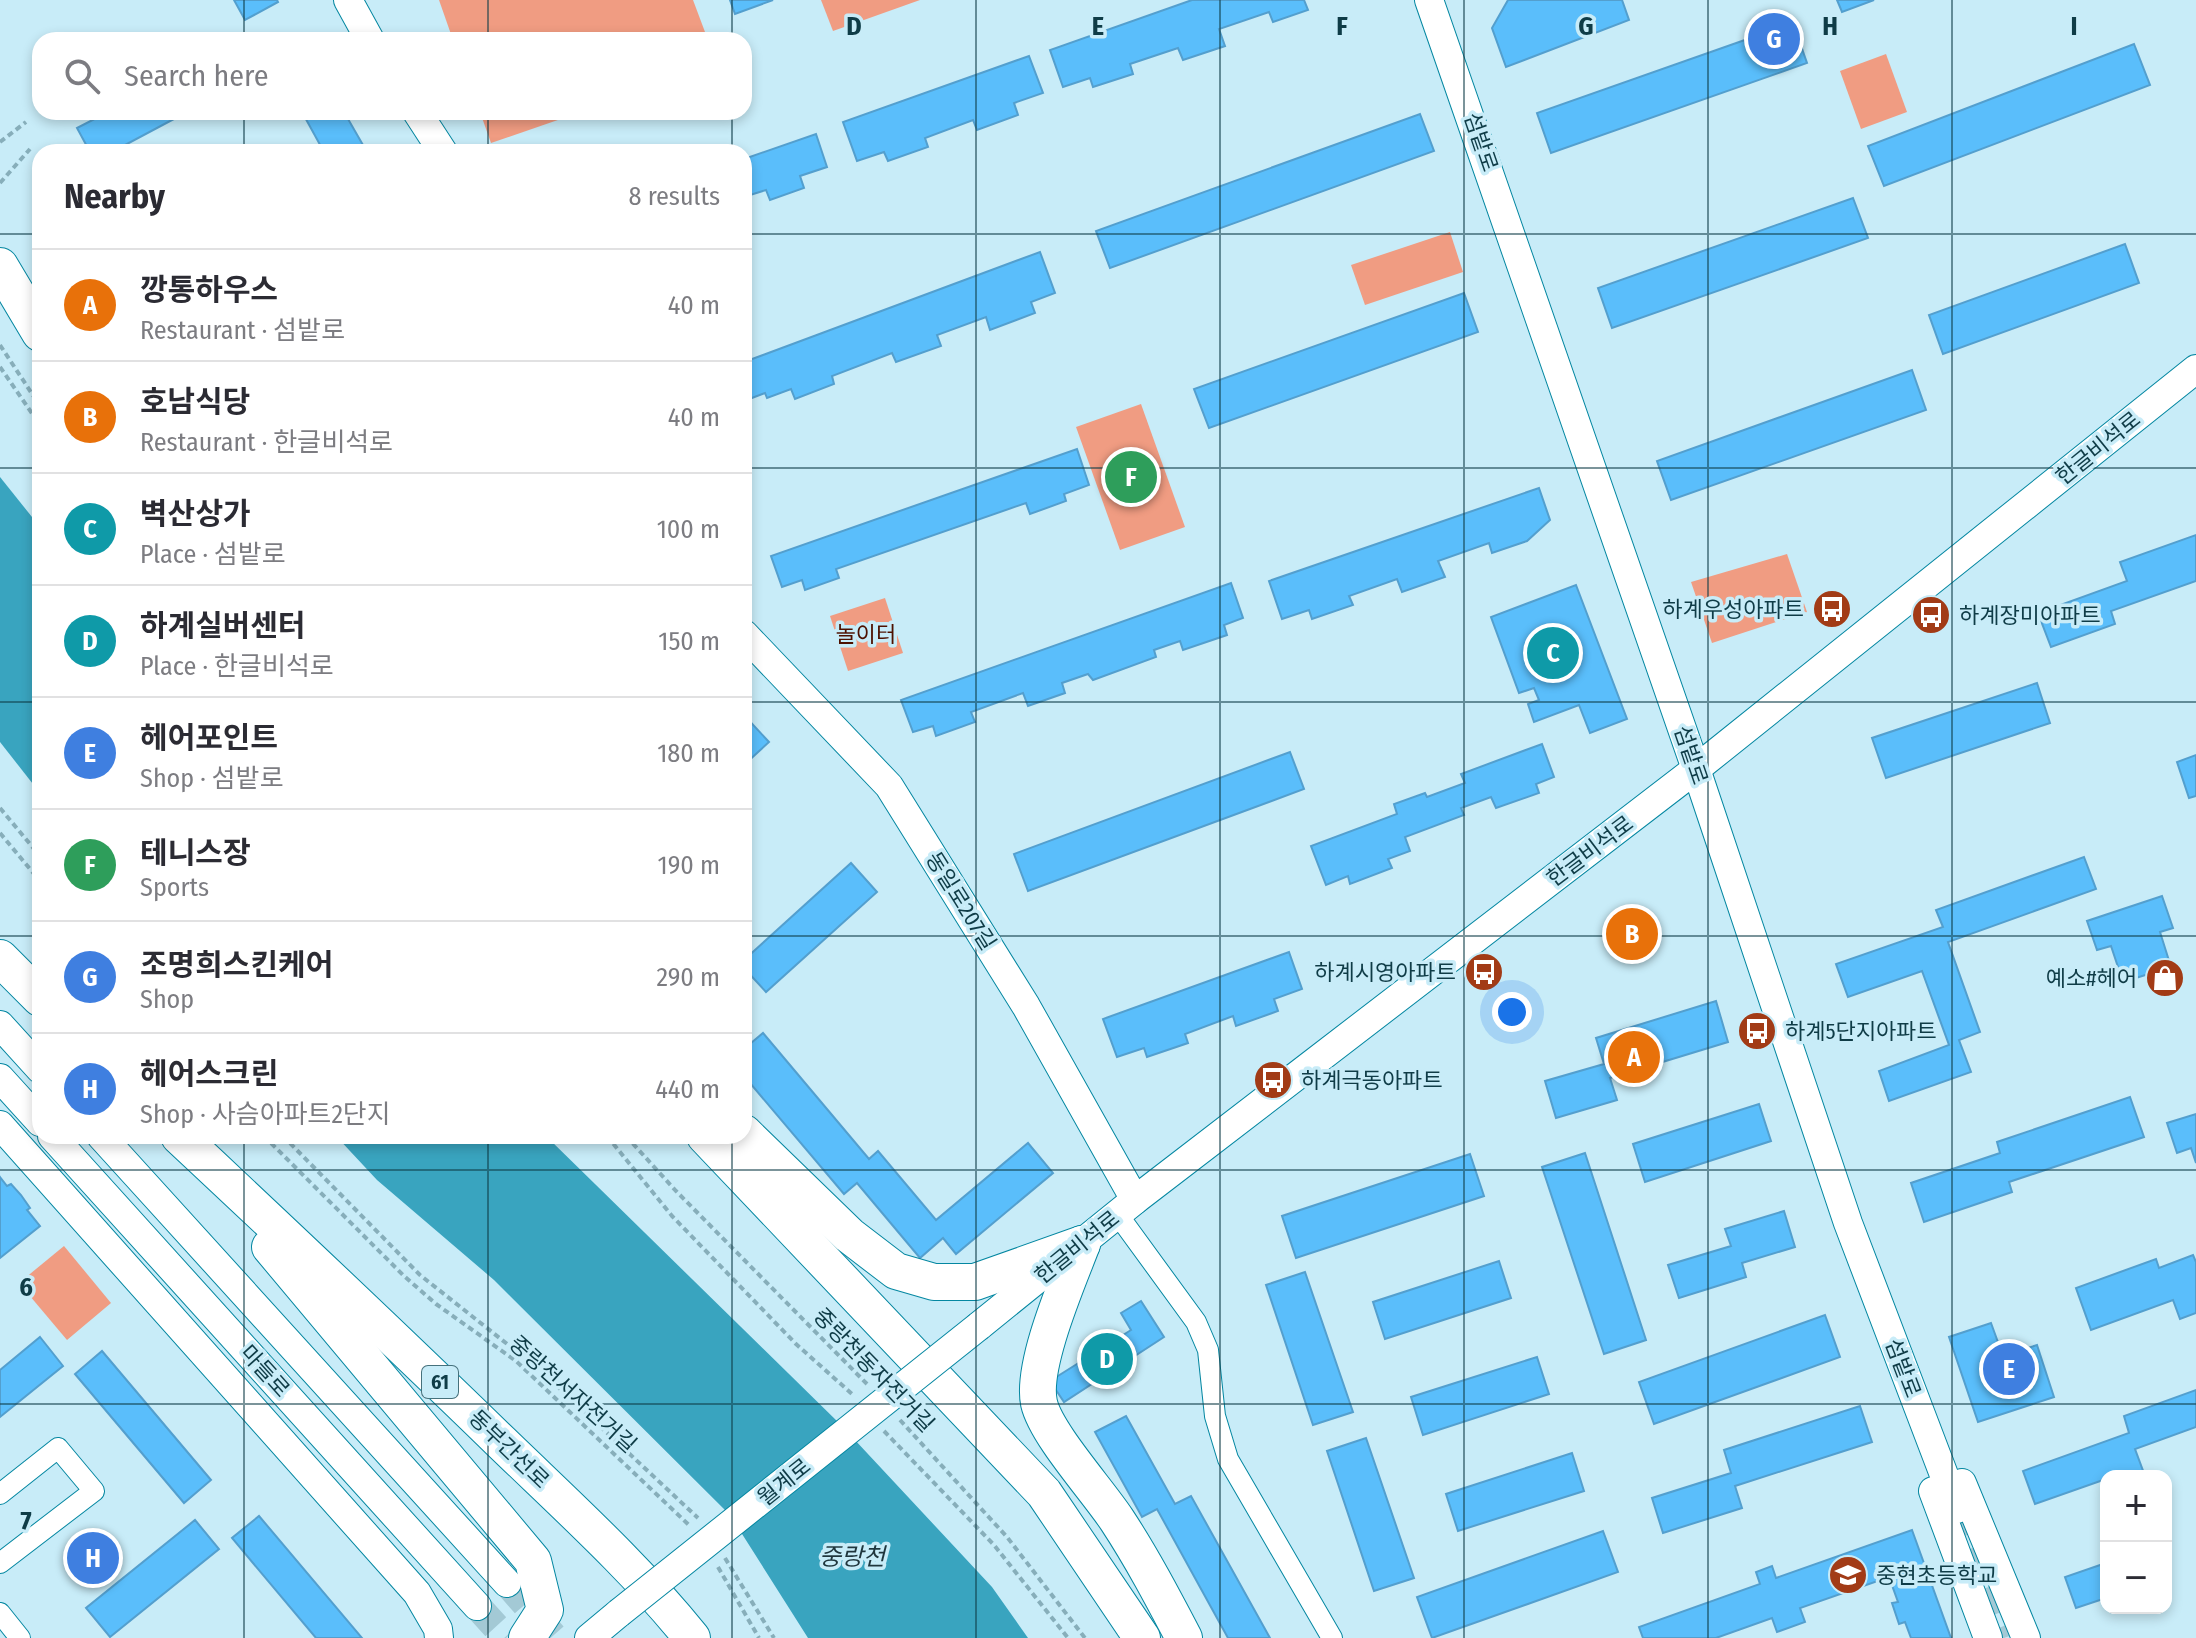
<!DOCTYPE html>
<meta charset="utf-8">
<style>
body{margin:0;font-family:"Fira Sans Condensed","Noto Sans KR",sans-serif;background:#f2f2f3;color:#2b2b33}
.controls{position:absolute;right:24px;bottom:24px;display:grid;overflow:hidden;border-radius:16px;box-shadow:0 4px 12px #0003}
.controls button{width:72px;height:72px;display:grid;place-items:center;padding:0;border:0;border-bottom:2px solid #e1e1e2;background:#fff;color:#2b2b33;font:40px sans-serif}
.you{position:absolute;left:1512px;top:1012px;width:28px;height:28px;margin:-20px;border:6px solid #fff;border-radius:50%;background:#1a73e8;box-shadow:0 0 0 12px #1a73e833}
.badge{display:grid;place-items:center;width:52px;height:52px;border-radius:50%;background:#a23b16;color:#fff;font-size:26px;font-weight:700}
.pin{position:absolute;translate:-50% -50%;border:4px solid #fff;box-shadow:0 2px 8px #0006}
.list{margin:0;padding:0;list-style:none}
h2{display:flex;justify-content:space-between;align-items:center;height:104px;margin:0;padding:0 32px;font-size:34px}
h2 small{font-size:26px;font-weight:400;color:#7c7c81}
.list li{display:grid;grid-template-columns:52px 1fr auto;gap:24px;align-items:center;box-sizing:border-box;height:112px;padding:0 32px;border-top:2px solid #e1e1e2}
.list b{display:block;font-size:30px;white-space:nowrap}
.list p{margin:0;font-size:26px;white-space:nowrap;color:#7c7c81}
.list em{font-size:26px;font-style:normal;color:#7c7c81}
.icon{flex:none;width:44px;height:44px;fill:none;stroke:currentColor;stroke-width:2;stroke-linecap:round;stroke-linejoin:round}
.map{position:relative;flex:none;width:2196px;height:1638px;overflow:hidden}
.search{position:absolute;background:#fff;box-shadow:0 4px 12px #0003;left:32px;top:32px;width:720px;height:88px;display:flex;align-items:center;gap:20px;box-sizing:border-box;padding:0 28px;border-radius:24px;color:#7c7c81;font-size:30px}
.panel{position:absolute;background:#fff;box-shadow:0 4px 12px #0003;left:32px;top:144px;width:720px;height:1000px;border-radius:24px}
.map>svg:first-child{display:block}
</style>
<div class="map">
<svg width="2196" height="1638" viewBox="0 0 2196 1638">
<rect width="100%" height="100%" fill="#c8ecf8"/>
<g fill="#f09c82">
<polygon points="439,0 693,0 708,40 453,40"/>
<polygon points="821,0 920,0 833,31"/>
<polygon points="1886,54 1907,112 1861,129 1840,71"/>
<polygon points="480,112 581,112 491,143"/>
<polygon points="1450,232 1463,272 1365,305 1351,265"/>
<polygon points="1141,404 1185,527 1120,550 1076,427"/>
<polygon points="1787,554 1807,612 1712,643 1691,582"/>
<polygon points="885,598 903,653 848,671 830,616"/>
<polygon points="64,1246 111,1303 67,1340 19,1283"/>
</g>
<g fill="#39a4bf">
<polygon points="0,477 40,527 40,793 0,742"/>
<polygon points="336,1136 546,1136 840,1424 992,1587 1028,1638 808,1638 730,1515 494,1280 377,1180"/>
</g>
<g fill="#5abefb" stroke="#539fce" stroke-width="2">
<polygon points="234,0 277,0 278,2 245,20"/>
<polygon points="730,0 773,0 735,14"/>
<polygon points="1192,0 1304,0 1308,10 1273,22 1269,12 1219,29 1225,46 1183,60 1178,48 1130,64 1133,74 1093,87 1090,78 1063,87 1050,50"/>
<polygon points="1508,0 1622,0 1629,20 1506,67 1492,28"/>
<polygon points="1837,0 1874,0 1842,12"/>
<polygon points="1793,23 1807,63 1551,153 1537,113"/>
<polygon points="2134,44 2150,85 1884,186 1868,146"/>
<polygon points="1029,56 1043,93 1014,103 1018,115 977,130 973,120 925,138 928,147 888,161 884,152 857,161 843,122"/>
<polygon points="108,112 187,112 112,152 90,152 77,128"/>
<polygon points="302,112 344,112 367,152 324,152"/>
<polygon points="1420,114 1434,151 1110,268 1096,231"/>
<polygon points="816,134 827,167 800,176 804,188 770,200 766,190 744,197 744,159"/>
<polygon points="1853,198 1868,238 1612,328 1598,288"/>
<polygon points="2125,244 2139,283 1943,354 1929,315"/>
<polygon points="1040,252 1055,293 1031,302 1035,313 990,330 986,317 937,335 941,346 896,362 892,353 832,376 834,384 795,399 791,389 767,398 765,393 744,401 744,362"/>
<polygon points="1464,293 1478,332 1209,428 1194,389"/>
<polygon points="1912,370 1926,410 1671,500 1657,461"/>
<polygon points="1077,449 1089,485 1064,494 1066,501 1030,514 1026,503 836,569 839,578 805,590 802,580 782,587 771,556"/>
<polygon points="1539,488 1550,520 1527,541 1492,553 1489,543 1438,561 1445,577 1402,592 1397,579 1349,596 1353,605 1312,619 1309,610 1282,619 1269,581"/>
<polygon points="2196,535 2196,581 2111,611 2115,624 2051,647 2038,613 2127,581 2120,562"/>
<polygon points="1231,583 1243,618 1224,625 1227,635 1183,650 1180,641 1154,650 1156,657 1093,680 1088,674 1062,683 1065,693 1028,706 1023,693 971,712 975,722 936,736 933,726 913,732 901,700"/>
<polygon points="1576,585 1627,719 1590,733 1579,705 1534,722 1528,704 1539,700 1534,688 1519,693 1491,617"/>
<polygon points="2037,683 2050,723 1886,778 1872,738"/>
<polygon points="744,715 769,742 744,765"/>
<polygon points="1542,744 1554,777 1536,784 1539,793 1496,808 1491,797 1461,808 1464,815 1405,837 1410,851 1388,859 1392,868 1350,884 1348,876 1326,885 1311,846 1397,814 1394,804 1425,793 1427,797 1465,783 1461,774"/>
<polygon points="1290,752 1304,789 1028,891 1014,854"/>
<polygon points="2196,755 2196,796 2189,798 2177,762"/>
<polygon points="2084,857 2096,889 1948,942 1980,1032 1959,1040 1971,1072 1889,1101 1879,1071 1949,1045 1922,971 1848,997 1836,964 1943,927 1936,910"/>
<polygon points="851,863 877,892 766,992 744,968 744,960"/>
<polygon points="2162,896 2173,928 2160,932 2171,967 2123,982 2111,946 2097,950 2087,921"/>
<polygon points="1289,952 1302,989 1274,999 1278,1011 1236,1026 1233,1016 1185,1034 1188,1043 1147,1057 1144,1048 1117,1057 1103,1019"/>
<polygon points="1716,1001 1728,1042 1610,1078 1617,1100 1556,1118 1545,1081 1604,1064 1596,1038"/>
<polygon points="763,1033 869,1159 878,1151 936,1220 1028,1143 1053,1173 956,1254 943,1238 920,1258 857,1183 844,1194 744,1076 744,1049"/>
<polygon points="2130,1097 2144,1137 2009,1182 2012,1192 1924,1222 1911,1183 2000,1153 1997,1142"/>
<polygon points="1759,1104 1771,1141 1645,1182 1633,1144"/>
<polygon points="2196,1114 2196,1163 2191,1148 2177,1153 2167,1123"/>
<polygon points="1585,1153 1646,1340 1604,1354 1542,1167"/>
<polygon points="1470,1154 1484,1196 1296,1258 1282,1216"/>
<polygon points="0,1177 7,1186 11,1184 21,1195 30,1208 27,1210 40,1226 0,1258"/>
<polygon points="1784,1211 1795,1247 1742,1263 1746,1277 1679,1298 1668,1265 1731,1246 1725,1229"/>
<polygon points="2193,1255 2196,1262 2196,1313 2180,1319 2173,1300 2091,1330 2076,1288 2156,1259 2159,1268"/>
<polygon points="1499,1261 1511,1298 1385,1339 1373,1302"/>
<polygon points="1305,1272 1353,1412 1313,1425 1266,1285"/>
<polygon points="1141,1301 1164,1337 1064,1402 1050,1381 1131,1330 1121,1313"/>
<polygon points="1825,1315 1840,1357 1654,1424 1639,1382"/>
<polygon points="1991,1323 2003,1356 2037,1345 2054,1397 1978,1422 1949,1337"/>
<polygon points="40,1337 63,1366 0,1417 0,1370"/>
<polygon points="102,1351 211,1480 184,1503 75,1374"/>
<polygon points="1537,1357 1549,1394 1423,1435 1411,1397"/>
<polygon points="2196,1390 2196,1427 2135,1449 2145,1476 2106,1476 2106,1479 2035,1504 2023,1471 2129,1433 2124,1416"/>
<polygon points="1860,1406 1872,1442 1735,1486 1742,1508 1663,1533 1652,1498 1731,1473 1724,1450"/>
<polygon points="1126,1416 1175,1504 1191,1496 1270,1638 1228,1638 1157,1509 1142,1517 1095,1432"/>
<polygon points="1366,1438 1414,1578 1374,1591 1327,1451"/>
<polygon points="1572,1453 1584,1491 1458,1531 1446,1494"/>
<polygon points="259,1516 362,1638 316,1638 232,1538"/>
<polygon points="195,1520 219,1549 110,1637 86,1608"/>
<polygon points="1912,1530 1951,1638 1911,1638 1905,1622 1899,1624 1892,1603 1898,1602 1889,1577 1800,1608 1805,1622 1777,1632 1772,1618 1716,1638 1643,1638 1639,1627 1760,1584 1756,1572 1772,1566 1776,1578"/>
<polygon points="1603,1531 1618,1572 1432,1638 1417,1597"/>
<polygon points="2106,1563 2106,1598 2076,1608 2065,1577"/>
</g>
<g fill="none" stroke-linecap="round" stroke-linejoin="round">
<g stroke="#a3c9d5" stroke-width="28" stroke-dasharray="28 14" stroke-linecap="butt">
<polyline points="1957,1509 2004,1638"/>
<polyline points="507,1583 555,1638"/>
<polyline points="477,1606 506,1638"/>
</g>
<g stroke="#0487a1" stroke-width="22">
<g id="street">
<polyline points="1118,1215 1196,1322 1208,1350 1215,1416 1228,1459 1332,1638"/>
<polyline points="0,1494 58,1448 94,1491 0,1563"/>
<polyline points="0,1613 20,1638"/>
</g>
</g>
<g stroke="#0487a1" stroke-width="30">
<g id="secondary">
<polyline points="348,0 370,40"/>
<polyline points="1429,0 1696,769 1848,1223 1957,1509"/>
<polyline points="417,112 443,152"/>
<polyline points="744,634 889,786 1026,1006 1135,1200"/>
<polyline points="0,1025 40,1069"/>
<polyline points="0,1078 40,1122"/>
<polyline points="0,1125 417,1593 438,1629 439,1638"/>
<polyline points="52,1136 477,1606"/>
<polyline points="101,1136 507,1583"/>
<polyline points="979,1326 1135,1200 1696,769 2196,369"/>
<polyline points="1962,1483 2026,1638"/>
<polyline points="1933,1491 1988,1638"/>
<polyline points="589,1638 619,1613"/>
</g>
</g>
<g stroke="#0487a1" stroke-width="38">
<g id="highway">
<polyline points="0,266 40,333"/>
<polyline points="0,958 40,998"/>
<polyline points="744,1133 849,1235 896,1271 934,1282 975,1282 1082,1244"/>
<path d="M179 1136C287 1237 395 1339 501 1442 566 1505 635 1567 692 1638"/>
<polyline points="705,1136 1044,1493 1142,1638"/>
<path d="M1082 1244C1068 1281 1031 1365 1039 1403 1046 1434 1098 1491 1117 1520 1142 1558 1163 1598 1184 1638"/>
<polyline points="270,1247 533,1561 545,1610 527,1638"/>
</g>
</g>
<g stroke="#87aeba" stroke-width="4" stroke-dasharray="6 4" stroke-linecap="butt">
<polyline points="0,142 26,122"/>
<polyline points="0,183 30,149"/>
<polyline points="0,345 40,406"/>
<polyline points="0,367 40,425"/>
<polyline points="0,808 40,856"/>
<polyline points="0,833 40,881"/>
<polyline points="264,1136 404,1276 436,1304 516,1361 691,1527"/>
<polyline points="283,1136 420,1275 540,1370 698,1518"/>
<polyline points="607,1136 672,1216 796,1344 852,1394"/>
<polyline points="626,1136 676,1191 867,1384"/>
<polyline points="900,1420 1007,1537 1085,1638"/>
<polyline points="884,1431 994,1545 1068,1638"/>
<polyline points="725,1558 774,1638"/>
<polyline points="718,1567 759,1638"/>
</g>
<use href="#street" stroke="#fff" stroke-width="20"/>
<use href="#secondary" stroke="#fff" stroke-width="28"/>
<use href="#highway" stroke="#fff" stroke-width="36"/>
<g stroke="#0487a1" stroke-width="30" stroke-linecap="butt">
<polyline id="secondary-bridge" points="619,1613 979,1326"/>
</g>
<use href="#secondary-bridge" stroke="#fff" stroke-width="28"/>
</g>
<path fill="none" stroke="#0f3c47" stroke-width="2" stroke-opacity="0.55" d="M244 0V40M488 0V40M732 0V40M976 0V1638M1220 0V1638M1464 0V1638M1708 0V1638M1952 0V1638M244 112V152M488 112V152M732 112V152M0 234H40M744 234H2196M0 468H40M744 468H2196M0 702H40M744 702H2196M0 936H40M744 936H2196M244 1136V1638M488 1136V1638M732 1136V1638M0 1170H2196M0 1404H2196"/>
<defs>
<g id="bus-disc" transform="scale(2)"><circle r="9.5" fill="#a23b16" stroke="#c8ecf8"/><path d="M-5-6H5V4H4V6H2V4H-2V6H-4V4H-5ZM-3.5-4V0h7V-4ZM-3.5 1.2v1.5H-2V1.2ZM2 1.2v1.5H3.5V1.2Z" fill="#fff"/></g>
<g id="shop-disc" transform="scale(2)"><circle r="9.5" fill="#a23b16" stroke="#c8ecf8"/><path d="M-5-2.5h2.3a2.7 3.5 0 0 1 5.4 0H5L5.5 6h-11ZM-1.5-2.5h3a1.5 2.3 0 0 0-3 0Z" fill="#fff"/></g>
<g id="school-disc" transform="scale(2)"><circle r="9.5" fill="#a23b16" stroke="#c8ecf8"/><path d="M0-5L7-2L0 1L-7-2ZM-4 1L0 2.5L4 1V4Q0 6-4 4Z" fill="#fff"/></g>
</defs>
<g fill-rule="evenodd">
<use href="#bus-disc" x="1832" y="609"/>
<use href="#bus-disc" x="1931" y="615"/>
<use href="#bus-disc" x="1484" y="972"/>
<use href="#shop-disc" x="2165" y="978"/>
<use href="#bus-disc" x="1757" y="1031"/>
<use href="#bus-disc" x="1273" y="1080"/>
<use href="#school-disc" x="1848" y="1575"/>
</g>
<g text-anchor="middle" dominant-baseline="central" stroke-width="7" stroke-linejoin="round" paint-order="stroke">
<rect fill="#c8ecf8" stroke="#46717c" stroke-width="2" x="422" y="1366" width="36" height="32" rx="6"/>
<g font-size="20" font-weight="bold" fill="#0f3c47">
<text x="440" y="1382">61</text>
</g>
<g font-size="22" fill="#0f3c47" stroke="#c8ecf8">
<text transform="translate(1481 142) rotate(71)">섬밭로</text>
<text transform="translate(2098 448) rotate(-39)">한글비석로</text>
<text transform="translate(1691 755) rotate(71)">섬밭로</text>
<text transform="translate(1590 851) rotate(-37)">한글비석로</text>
<text transform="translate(961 901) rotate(58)">동일로207길</text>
<text transform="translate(1077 1247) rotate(-39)">한글비석로</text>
<text transform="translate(1903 1368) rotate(69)">섬밭로</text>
<text transform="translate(874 1370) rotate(46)">중랑천동자전거길</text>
<text transform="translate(265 1371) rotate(48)">마들로</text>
<text transform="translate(573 1394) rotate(42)">중랑천서자전거길</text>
<text transform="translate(509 1449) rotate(44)">동부간선로</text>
<text transform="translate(784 1482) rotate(-39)">월계로</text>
</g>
<g font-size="22" fill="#0f3c47" stroke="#c8ecf8" text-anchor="start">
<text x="1804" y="609" text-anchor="end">하계우성아파트</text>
<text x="1959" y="615">하계장미아파트</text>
<text x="1456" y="972" text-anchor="end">하계시영아파트</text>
<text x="2137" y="978" text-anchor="end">예소#헤어</text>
<text x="1785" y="1031">하계5단지아파트</text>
<text x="1301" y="1080">하계극동아파트</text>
<text x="1876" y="1575">중현초등학교</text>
</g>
<g font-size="22" fill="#4d1100" stroke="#c8ecf8">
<text x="866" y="634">놀이터</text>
</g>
<g font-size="24" font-style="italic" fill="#1f363d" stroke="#c8ecf8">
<text x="852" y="1557">중랑천</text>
</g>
</g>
<g font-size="26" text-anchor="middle" font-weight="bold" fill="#0f3c47" stroke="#c8ecf8" stroke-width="7" stroke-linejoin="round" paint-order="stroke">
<text x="854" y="35">D</text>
<text x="1098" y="35">E</text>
<text x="1342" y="35">F</text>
<text x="1586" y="35">G</text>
<text x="1830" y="35">H</text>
<text x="2074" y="35">I</text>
<text x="26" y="1296">6</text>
<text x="26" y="1530">7</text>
</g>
</svg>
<div class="controls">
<button>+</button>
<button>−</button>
</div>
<div class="you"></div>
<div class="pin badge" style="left:1634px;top:1057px;background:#e8710a">A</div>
<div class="pin badge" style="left:1632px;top:934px;background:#e8710a">B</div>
<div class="pin badge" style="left:1553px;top:653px;background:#0f9aa8">C</div>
<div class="pin badge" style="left:1107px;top:1359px;background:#0f9aa8">D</div>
<div class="pin badge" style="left:2009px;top:1369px;background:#3f7fe0">E</div>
<div class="pin badge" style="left:1131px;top:477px;background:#2e9e5b">F</div>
<div class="pin badge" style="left:1774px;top:39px;background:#3f7fe0">G</div>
<div class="pin badge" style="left:93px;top:1558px;background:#3f7fe0">H</div>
<div class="search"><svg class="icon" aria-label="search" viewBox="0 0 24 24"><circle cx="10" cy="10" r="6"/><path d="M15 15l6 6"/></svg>Search here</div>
<section class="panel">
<h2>Nearby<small>8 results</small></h2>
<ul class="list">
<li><span class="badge" style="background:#e8710a">A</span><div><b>깡통하우스</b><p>Restaurant · 섬밭로</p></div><em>40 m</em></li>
<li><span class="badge" style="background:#e8710a">B</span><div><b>호남식당</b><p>Restaurant · 한글비석로</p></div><em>40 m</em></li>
<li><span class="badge" style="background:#0f9aa8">C</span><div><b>벽산상가</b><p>Place · 섬밭로</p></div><em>100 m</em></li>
<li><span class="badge" style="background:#0f9aa8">D</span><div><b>하계실버센터</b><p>Place · 한글비석로</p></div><em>150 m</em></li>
<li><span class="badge" style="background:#3f7fe0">E</span><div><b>헤어포인트</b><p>Shop · 섬밭로</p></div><em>180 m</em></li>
<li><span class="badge" style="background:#2e9e5b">F</span><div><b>테니스장</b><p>Sports</p></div><em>190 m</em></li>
<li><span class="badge" style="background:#3f7fe0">G</span><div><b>조명희스킨케어</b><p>Shop</p></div><em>290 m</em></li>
<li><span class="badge" style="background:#3f7fe0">H</span><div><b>헤어스크린</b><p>Shop · 사슴아파트2단지</p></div><em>440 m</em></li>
</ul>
</section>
</div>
